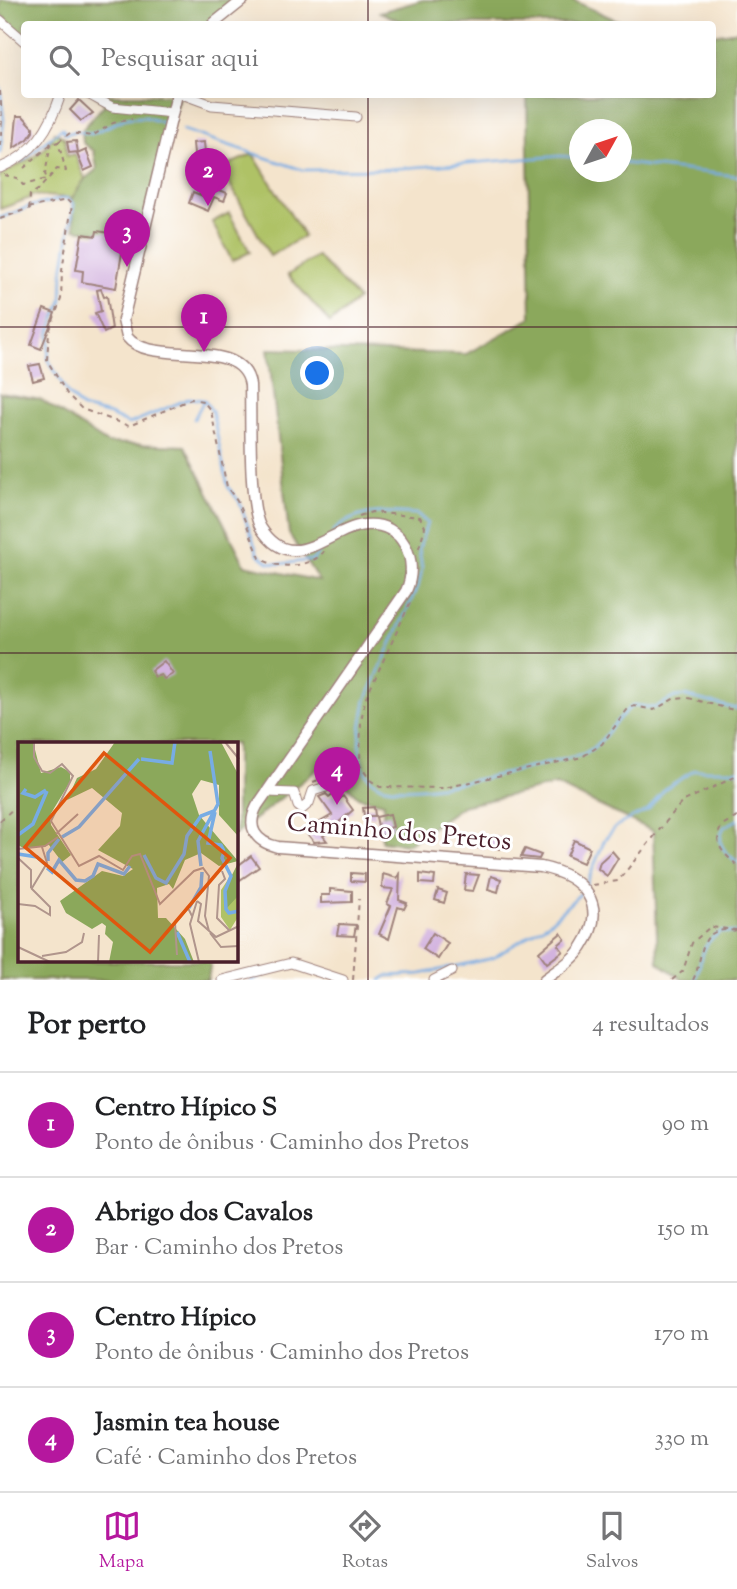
<!DOCTYPE html>
<html lang="pt">
<meta charset="utf-8">
<style>
body{margin:0;font-family:"Sorts Mill Goudy",serif;background:#f6f6f6;color:#202124}
.compass{position:absolute;left:569px;top:119px;width:63px;height:63px;border-radius:50%;background:#fff;box-shadow:0 7px 28px #0002;rotate:50deg}
.you{position:absolute;left:318px;top:374px;width:24px;height:24px;margin:-18px;border:5px solid #fff;border-radius:50%;background:#1a73e8;box-shadow:0 0 0 10px #1a73e833}
.badge{display:grid;place-items:center;width:46px;height:46px;border-radius:50%;background:#b5179e;color:#fff;font-size:23px;font-weight:700}
.pin{position:absolute;translate:-50% -58px;filter:drop-shadow(0 2px 4px #0008)}
.pin::after{content:'';position:absolute;top:37px;width:24px;height:21px;background:inherit;clip-path:polygon(0 0,100% 0,50% 100%)}
.list{margin:0;padding:0;list-style:none}
h2{display:flex;justify-content:space-between;align-items:center;height:91px;margin:0;padding:0 28px;font-size:30px}
h2 small{font-size:23px;font-weight:400;color:#757577}
.list li{display:grid;grid-template-columns:46px 1fr auto;gap:21px;align-items:center;box-sizing:border-box;height:105px;padding:0 28px;border-top:2px solid #e0e0e0}
.list b{display:block;font-size:26px;white-space:nowrap}
.list p{margin:0;font-size:23px;white-space:nowrap;color:#757577}
.list em{font-size:23px;font-style:normal;color:#757577}
.icon{flex:none;width:38px;height:38px;fill:none;stroke:currentColor;stroke-width:2;stroke-linecap:round;stroke-linejoin:round}
.map{position:relative;flex:none;width:737px;height:980px;overflow:hidden}
.search{position:absolute;background:#fff;box-shadow:0 7px 28px #0002;left:21px;right:21px;top:21px;height:77px;display:flex;align-items:center;gap:18px;box-sizing:border-box;padding:0 24px;border-radius:7px;color:#757577;font-size:26px}
.sheet{height:511px;background:#fff}
nav{display:flex;justify-content:space-around;align-items:center;box-sizing:border-box;height:98px;border-top:2px solid #e0e0e0;background:#fff;font-size:19px;color:#757577}
nav a{display:grid;justify-items:center;gap:4px}
nav .on{color:#b5179e}
.map>svg:first-child{display:block}
</style>
<div class="map">
<svg width="737" height="980" viewBox="0 0 737 980">
<rect width="100%" height="100%" fill="#fff"/>
<filter id="ink" filterUnits="userSpaceOnUse"><feTurbulence type="fractalNoise" baseFrequency=".0143" numOctaves="2"/><feDisplacementMap in="SourceGraphic" scale="14" xChannelSelector="R" yChannelSelector="G"/><feConvolveMatrix kernelMatrix="1 2 1 2 8 2 1 2 1" color-interpolation-filters="sRGB"/></filter>
<filter id="wash" filterUnits="userSpaceOnUse"><feTurbulence type="fractalNoise" baseFrequency=".00686" numOctaves="4" result="noise"/><feDisplacementMap in="SourceGraphic" scale="28" xChannelSelector="R" yChannelSelector="G"/><feGaussianBlur stdDeviation="1.57" result="paint"/><feColorMatrix in="noise" values="0 0 0 0 0 0 0 0 0 0 0 0 0 0 0 0 0 1.4 0 .05"/><feComposite in="paint" operator="in"/></filter>
<g filter="url(#wash)">
<rect width="100%" height="100%" fill="#f4e4cc"/>
<g fill="#afc266" stroke="#7c7048" stroke-width="2">
<path d="M54 132 65 138 67 156 75 154 85 179 72 198 30 195V198L0 209V176C18 162 48 157 54 132Z"/>
<polygon points="253,154 304,236 270,256 221,168"/>
<polygon points="229,213 250,252 232,261 212,222"/>
<polygon points="317,256 358,299 330,323 288,275"/>
</g>
<g fill="#8ba85b" stroke="#6a6443" stroke-width="2" fill-rule="evenodd">
<polygon points="0,0 235,0 210,24 24,24 24,36 0,14"/>
<polygon points="423,0 572,0 625,24 407,24 380,12"/>
<path d="M737 31V980H683L658 962 653 831 556 785 462 806 408 844 381 841 384 803 358 797 325 763 236 834V744H19V961H211L208 980H0V393L41 400 107 443 185 446 245 565 319 581 289 534 268 349 466 354 531 318 527 95 712 94 713 35ZM580 130H622V172H580Z"/>
<polygon points="95,95 180,95 139,240 75,229 72,198 85,179 97,169 94,151 83,143 82,130 105,104"/>
</g>
<g fill="none" stroke-linecap="round" stroke-linejoin="round">
<g stroke="#77ace4" stroke-width="2.5">
<polyline points="0,87 4,120 0,153"/>
<polyline points="183,130 303,170 389,169 561,156 580,158"/>
<polyline points="22,161 62,128 66,134 76,131 91,134 126,118 145,117 167,124"/>
<polyline points="622,163 737,176"/>
<polyline points="0,218 31,206 67,198 74,204 63,272 62,300 50,332 48,359 68,394 82,408 110,415 129,424 190,398 204,400 212,411 228,487 239,501 258,554 268,562 279,564 313,560 318,553"/>
<polyline points="194,419 204,400"/>
<path d="M332 532C358 508 384 512 417 514L427 523 419 549 422 569 419 583 366 700C363 719 354 752 364 770 367 776 373 782 379 785 415 800 539 765 581 755 607 743 612 719 634 705L654 708 675 697 685 696 737 709"/>
<path d="M737 820 724 827C715 844 724 851 737 862"/>
<polyline points="585,888 605,839 618,825 648,810 666,788 695,770 737,770"/>
<polyline points="251,980 275,970"/>
<polyline points="381,980 387,976 421,974 493,958 550,922 581,893"/>
<path d="M695 980C703 960 699 944 721 932L737 933"/>
</g>
</g>
<g id="blocks">
<g fill="#d3b3df">
<polygon points="79,100 93,113 81,121 70,110"/>
<polygon points="17,116 23,116 33,127 33,132 28,139 14,148"/>
<polygon points="76,141 78,152 69,153 67,142"/>
<polygon points="204,142 207,174 196,175 193,143"/>
<polygon points="86,150 93,167 84,171 77,154"/>
<polygon points="210,186 227,193 224,201 214,197 208,211 189,203 193,192 205,197"/>
<polygon points="97,231 125,235 116,288 82,282 83,271 76,270 82,234 96,236"/>
<polygon points="101,289 104,297 107,296 112,329 104,333 95,313 101,311 97,290"/>
<polygon points="44,309 55,313 41,349 31,345"/>
<polygon points="40,364 44,378 33,381 29,366"/>
<polygon points="164,661 173,674 164,679 161,675 155,677 151,671"/>
<polygon points="334,793 339,800 343,796 353,810 323,836 327,841 314,842 305,831 332,815 319,797 326,794 329,797"/>
<polygon points="374,807 375,816 364,816 363,808"/>
<polygon points="390,814 393,827 379,830 376,817"/>
<polygon points="486,837 500,837 500,849 491,846 479,848"/>
<polygon points="574,840 590,848 583,863 567,856"/>
<polygon points="525,849 541,855 539,859 521,857"/>
<polygon points="612,851 618,858 607,876 598,869 600,862"/>
<polygon points="251,856 259,867 240,880 236,867"/>
<polygon points="400,872 399,900 407,903 404,909 398,907 389,939 379,934 391,906 387,904 393,889 382,888 383,874 397,878"/>
<polygon points="351,873 365,874 365,882 351,881"/>
<polygon points="420,874 435,876 434,884 420,883"/>
<polygon points="466,874 479,875 473,891 464,890"/>
<polygon points="491,876 501,879 498,892 488,889"/>
<polygon points="330,889 352,891 352,902 321,903 321,895 330,895"/>
<polygon points="438,890 447,893 444,903 435,900"/>
<polygon points="339,924 356,925 354,936 337,935"/>
<polygon points="433,933 448,943 438,959 423,949"/>
<polygon points="561,933 565,939 558,945 563,951 547,963 539,952"/>
</g>
</g>
</g>
<g filter="url(#ink)">
<use href="#blocks" fill-opacity="0" stroke="#9f827c" stroke-width="2"/>
<g fill="none" stroke-linecap="round" stroke-linejoin="round">
<g stroke="#9f827c" stroke-width="11">
<g id="minor">
<polyline points="0,20 24,41"/>
<polyline points="88,94 112,107 173,113"/>
<polyline points="182,94 212,105 356,117"/>
<path d="M0 168C34 154 50 128 61 94"/>
<polyline points="267,792 294,793 298,806 302,809 309,803 313,791 329,786"/>
<polyline points="222,980 291,963 343,980"/>
<polyline points="434,980 452,971"/>
</g>
</g>
<g stroke="#9f827c" stroke-width="13">
<g id="major">
<polyline points="213,24 243,0"/>
<path d="M177 94 123 320 127 337C151 368 243 335 250 385 251 414 248 508 261 528 293 578 329 528 365 525 403 521 420 561 406 591L257 806C246 827 255 842 278 847L541 867C583 876 610 904 582 947 573 961 557 970 544 980"/>
</g>
</g>
<g stroke="#9f827c" stroke-width="2" stroke-dasharray="5 5" stroke-linecap="butt">
<polyline points="0,91 2,119 0,147"/>
<polyline points="58,142 70,133 92,136 113,123 132,119"/>
<polyline points="24,168 51,144 58,142 66,171 57,169 39,189 30,195 29,212"/>
<polyline points="4,175 17,178 23,185 47,179 45,174 51,144 48,142"/>
<path d="M0 219 32 207 67 200 72 205 62 271 61 299 49 332 47 360 67 394 82 409 129 426 191 399 203 401 211 411 227 487 237 501 260 558C276 570 312 568 324 551"/>
<polyline points="359,516 372,512 420,517 425,527 418,551"/>
<polyline points="410,603 365,700 361,721 360,765 370,780 380,787 444,788 582,757 602,744 627,710 634,706 654,710 675,698 685,697 737,711"/>
<polyline points="313,782 359,765"/>
<path d="M737 817 722 825C712 844 723 853 737 865"/>
<polyline points="0,821 19,803"/>
<polyline points="236,829 245,831"/>
<polyline points="593,885 618,881 682,802 737,776"/>
<polyline points="353,980 359,899"/>
<polyline points="672,980 683,971 692,943 710,927 737,930"/>
<path d="M693 980C705 956 696 924 737 931"/>
</g>
<use href="#minor" stroke="#fff" stroke-width="9"/>
<use href="#major" stroke="#fff" stroke-width="10"/>
</g>
</g>
<path fill="none" stroke="#4a1f2b" stroke-width="2" stroke-opacity="0.55" d="M368 0V24M368 94V980M0 327H737M0 653H737"/>
<g text-anchor="middle" dominant-baseline="central" stroke-width="6" stroke-linejoin="round" paint-order="stroke">
<g font-size="26" fill="#4a1f2b" stroke="#fff">
<text transform="translate(399 833) rotate(5)">Caminho dos Pretos</text>
</g>
</g>
<g transform="translate(18 742)">
<rect width="220" height="220" fill="#f4e4cc"/>
<path d="M211 136 208 157 220 154V175L212 188 203 175V148Z" fill="#afc266"/>
<path d="M0 0H15L23 31 43 25 52 30V40L32 73 33 83 53 113 44 120 31 103 7 107 0 103ZM97 0H203L220 32V94L201 73V43L183 38 174 52 181 73 220 119 201 124 183 111 167 118 155 147 151 142 139 146 140 176H148L167 197 176 220H91L95 200 87 192 88 184 84 181 74 187 48 171 42 159 84 129 105 134 115 127 80 108 102 84 104 71 74 46 49 58 59 36 78 27ZM220 121V154L208 167V145Z" fill="#8ba85b"/>
<path fill="none" stroke="#77ace4" stroke-width="3.5" d="M123 17 154 21 157 0M8 47 5 51 17 55 28 48M197 70 190 101 203 103 206 109M0 93 15 82 29 49M44 95 61 85 121 17M206 110 204 116 213 134 207 149 208 167 211 171 221 169M0 112 19 115 27 122M126 113 138 136 148 141 166 112 169 94 183 74 196 69M30 119V111L41 97M183 124 180 99 200 62 192 9M29 126 34 130 41 118 58 138 67 139 75 134 80 122 106 132 112 124M171 166 183 145 184 130M159 190 172 220"/>
<path fill="none" stroke="#b0958c" stroke-width="2" d="M16 0V15L24 29 32 31 44 22 55 34 33 79 61 124 81 114 105 128 114 114 122 112 142 162 176 129 185 126 191 134 187 174 191 189M207 0 221 17M38 92 60 72M0 107 27 104 40 95M0 116 13 128V146M204 129 207 137 201 143 199 176 211 188M14 146 29 121 24 105M179 159 183 162 180 179 198 195 221 184M179 159 172 182 181 220M0 162 17 164 32 173V165L13 146M192 191 203 205 221 204M0 205 32 220M159 213 157 181 170 166 174 174M24 214 48 210 64 200 66 191M80 220 81 193"/>
<path fill="#e0560e" fill-opacity="0.15" stroke="#e0560e" stroke-width="3.5" d="M86 11 212 116 132 210 7 105Z"/>
<rect width="220" height="220" fill="none" stroke="#4a1f2b" stroke-width="3.5"/>
</g>
</svg>
<svg class="compass" viewBox="-18 -18 36 36"><path d="M0-13l5 13h-10z" fill="#e53935"/><path d="M0 13l5-13h-10z" fill="#757577"/></svg>
<div class="you"></div>
<div class="pin badge" style="left:204px;top:352px">1</div>
<div class="pin badge" style="left:208px;top:206px">2</div>
<div class="pin badge" style="left:127px;top:267px">3</div>
<div class="pin badge" style="left:337px;top:805px">4</div>
<div class="search"><svg class="icon" aria-label="search" viewBox="0 0 24 24"><circle cx="10" cy="10" r="6"/><path d="M15 15l6 6"/></svg>Pesquisar aqui</div>
</div>
<section class="sheet">
<h2>Por perto<small>4 resultados</small></h2>
<ul class="list">
<li><span class="badge">1</span><div><b>Centro Hípico S</b><p>Ponto de ônibus · Caminho dos Pretos</p></div><em>90 m</em></li>
<li><span class="badge">2</span><div><b>Abrigo dos Cavalos</b><p>Bar · Caminho dos Pretos</p></div><em>150 m</em></li>
<li><span class="badge">3</span><div><b>Centro Hípico</b><p>Ponto de ônibus · Caminho dos Pretos</p></div><em>170 m</em></li>
<li><span class="badge">4</span><div><b>Jasmin tea house</b><p>Café · Caminho dos Pretos</p></div><em>330 m</em></li>
</ul>
</section>
<nav>
<a class="on"><svg class="icon" aria-label="map" viewBox="0 0 24 24"><path d="M3 6l6-2 6 2 6-2v14l-6 2-6-2-6 2zM9 4v14M15 6v14"/></svg>Mapa</a>
<a><svg class="icon" aria-label="directions" viewBox="0 0 24 24"><path d="M12 3l9 9-9 9-9-9zM9 14v-3h6M13 9l2 2-2 2"/></svg>Rotas</a>
<a><svg class="icon" aria-label="saved" viewBox="0 0 24 24"><path d="M7 4h10v16l-5-4-5 4z"/></svg>Salvos</a>
</nav>
